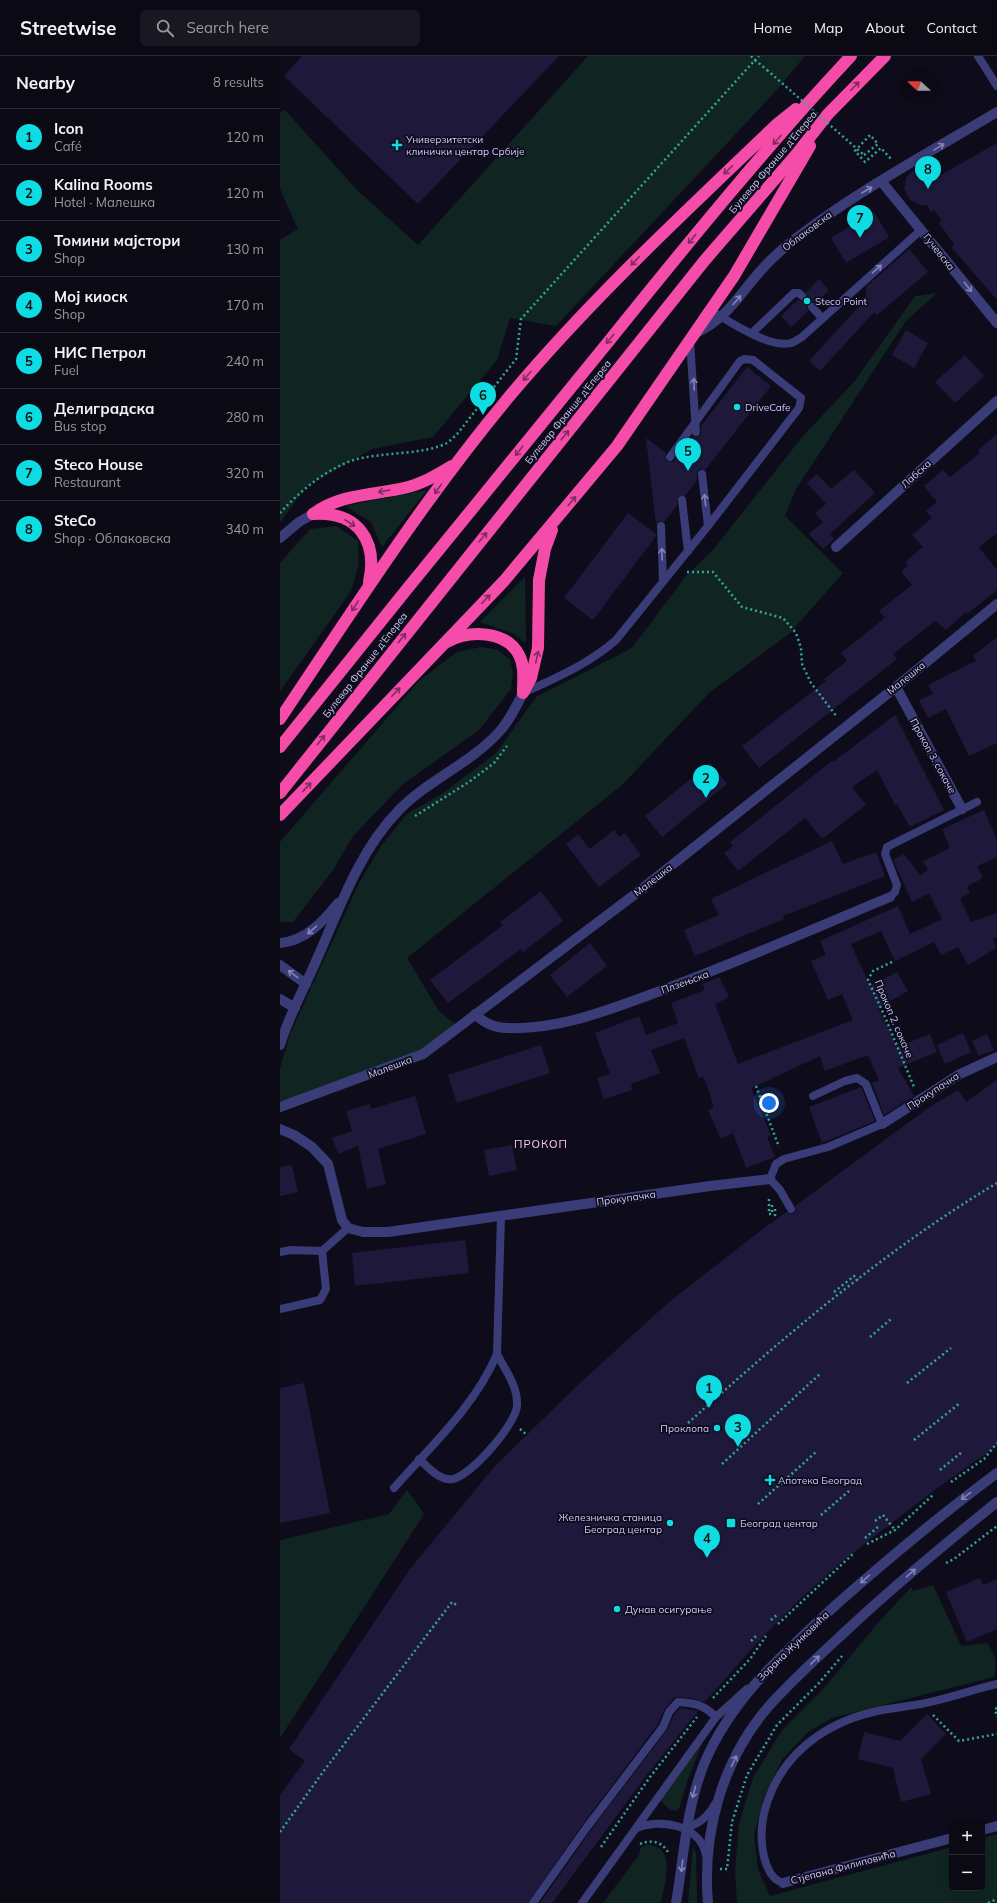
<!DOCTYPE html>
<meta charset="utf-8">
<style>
body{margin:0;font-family:Mulish,sans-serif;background:#181722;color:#f1f3f6}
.controls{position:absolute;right:12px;bottom:12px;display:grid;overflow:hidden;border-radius:6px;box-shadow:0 2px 10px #0003}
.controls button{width:36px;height:36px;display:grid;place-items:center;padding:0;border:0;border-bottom:1px solid #2a2a34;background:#0a0914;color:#f1f3f6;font:20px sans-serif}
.compass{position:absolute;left:621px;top:12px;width:36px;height:36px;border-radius:50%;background:#0a0914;box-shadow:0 2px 10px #0003;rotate:292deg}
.you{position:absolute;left:489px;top:1047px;width:14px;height:14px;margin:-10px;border:3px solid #fff;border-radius:50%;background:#1a73e8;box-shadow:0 0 0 6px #1a73e833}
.badge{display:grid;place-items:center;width:26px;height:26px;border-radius:50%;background:#0edce3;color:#111;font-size:13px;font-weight:700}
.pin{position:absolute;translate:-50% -33px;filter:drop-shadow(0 1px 2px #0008)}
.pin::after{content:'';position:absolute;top:21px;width:14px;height:12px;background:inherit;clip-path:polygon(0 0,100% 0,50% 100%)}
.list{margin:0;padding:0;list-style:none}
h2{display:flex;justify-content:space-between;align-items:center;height:52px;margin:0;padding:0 16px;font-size:17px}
h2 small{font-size:13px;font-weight:400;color:#999aa0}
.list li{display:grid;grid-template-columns:26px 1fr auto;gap:12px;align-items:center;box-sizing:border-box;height:56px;padding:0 16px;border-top:1px solid #2a2a34}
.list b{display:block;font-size:15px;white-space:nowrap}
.list p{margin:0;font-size:13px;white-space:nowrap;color:#999aa0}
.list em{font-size:13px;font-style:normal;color:#999aa0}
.icon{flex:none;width:22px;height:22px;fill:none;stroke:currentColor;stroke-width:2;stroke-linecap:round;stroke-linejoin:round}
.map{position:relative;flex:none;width:717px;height:1847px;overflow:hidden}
header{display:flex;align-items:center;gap:24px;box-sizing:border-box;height:56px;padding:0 20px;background:#0a0914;border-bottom:1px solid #2a2a34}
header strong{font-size:19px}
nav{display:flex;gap:22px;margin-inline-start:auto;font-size:14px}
.search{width:280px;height:36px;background:#181722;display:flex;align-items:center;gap:10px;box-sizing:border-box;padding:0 14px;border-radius:6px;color:#999aa0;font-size:15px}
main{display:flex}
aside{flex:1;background:#0a0914}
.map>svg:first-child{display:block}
</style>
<header>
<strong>Streetwise</strong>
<div class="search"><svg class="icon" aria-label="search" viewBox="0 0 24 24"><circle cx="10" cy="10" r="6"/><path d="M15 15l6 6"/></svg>Search here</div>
<nav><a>Home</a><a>Map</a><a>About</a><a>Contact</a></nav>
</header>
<main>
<aside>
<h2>Nearby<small>8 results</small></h2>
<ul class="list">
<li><span class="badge">1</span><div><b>Icon</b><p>Café</p></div><em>120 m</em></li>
<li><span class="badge">2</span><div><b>Kalina Rooms</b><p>Hotel · Малешка</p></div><em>120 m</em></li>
<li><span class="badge">3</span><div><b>Томини мајстори</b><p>Shop</p></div><em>130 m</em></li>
<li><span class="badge">4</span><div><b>Мој киоск</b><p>Shop</p></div><em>170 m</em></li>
<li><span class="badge">5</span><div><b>НИС Петрол</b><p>Fuel</p></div><em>240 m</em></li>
<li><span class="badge">6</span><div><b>Делиградска</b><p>Bus stop</p></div><em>280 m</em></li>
<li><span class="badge">7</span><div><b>Steco House</b><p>Restaurant</p></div><em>320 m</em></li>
<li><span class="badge">8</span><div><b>SteCo</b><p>Shop · Облаковска</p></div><em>340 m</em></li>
</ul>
</aside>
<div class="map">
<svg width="717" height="1847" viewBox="0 0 717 1847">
<rect width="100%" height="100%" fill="#0e0c1b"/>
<g fill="#102522">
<polygon points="308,0 525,0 494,37 276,270 230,262 217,304 153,381 92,393 27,430 0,466 0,184 18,173 0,133 0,57 5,54 77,134 138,189"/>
<polygon points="657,237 626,265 516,433 505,460 563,517 510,577 429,637 342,729 127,902 159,955 180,972 132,1008 39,1042 0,1045 0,1012 10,978 79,827 101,790 127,758 163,737 216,697 256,641 352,592 406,520 433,494 523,380 574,326 635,240"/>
<polygon points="147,434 102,491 91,466 65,450"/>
<polygon points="56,470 78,485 79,508 71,535 0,635 0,507 30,473"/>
<polygon points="245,521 246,587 234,578 200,566"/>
<polygon points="201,591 218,594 230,604 233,617 231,633 199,674 123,728 73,780 53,814 13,866 0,866 0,786 139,625 177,596"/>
<polygon points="127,1434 144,1458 0,1682 0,1484 109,1458"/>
<path d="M653 1529 681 1590 707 1587C716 1600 717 1605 714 1621L552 1662 527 1677 502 1704 484 1741 474 1779 478 1814 490 1840 672 1791V1832H702V1782L717 1778V1847H457L455 1815 459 1768 473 1722 502 1674 545 1631 597 1568 631 1531 633 1535Z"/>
<polygon points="424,1682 407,1726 400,1750 397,1755 390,1754 380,1744"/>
<path d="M367 1789C397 1789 385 1829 381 1847H323L359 1799 361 1791Z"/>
<polygon points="413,1790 416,1798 417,1847 408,1847"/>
</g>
<g fill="#1e193b">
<polygon points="22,0 279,0 138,148 4,20"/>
<polygon points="717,87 717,244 672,192 674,188 659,167 662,165 654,154 651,156 647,149 640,149 630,144 624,132 627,120 637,112 649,111 659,115 661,119"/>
<polygon points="594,156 609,181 566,207 551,182"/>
<polygon points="629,193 648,216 597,259 594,256 540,315 529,305 585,244 587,230"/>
<polygon points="539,223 549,234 536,247 531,246 528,247 527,252 528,255 511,271 501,260 518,244 521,245 526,244 527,241 526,236"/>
<polygon points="626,274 648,287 634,312 612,299"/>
<polygon points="685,299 704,320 675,347 655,326"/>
<polygon points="467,311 491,330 425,414 421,413 417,415 417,424 405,440 398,440 397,450 384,466 378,465 376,469 366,382 386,397 385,401 386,405 393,406 413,380 417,381 421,379 421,370"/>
<polygon points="717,378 717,477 699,491 717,514 717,534 687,558 686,556 666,574 655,565 613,598 617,603 479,712 462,690 546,625 544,623 567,605 561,597 605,562 599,555 632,529 621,515 628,510 625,506 643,491 632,479 652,462 646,455 657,446 644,430 663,414 670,421 700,397 698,394"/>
<polygon points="574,414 595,437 550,478 554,483 543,493 529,478 543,466 535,457 546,448 527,427 537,418 551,433"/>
<polygon points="348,457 376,478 376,480 313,564 284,542"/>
<polygon points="717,581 717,687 689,700 666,653 648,662 639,644 653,638 648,629 696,605 693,600"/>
<polygon points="615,659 664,754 630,771 617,748 615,749 597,714 572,731 586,749 542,783 525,762 458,815 444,797 453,790 450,786 552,705 553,706"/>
<polygon points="430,707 447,728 382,781 365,760"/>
<polygon points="704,754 717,784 717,801 697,810 703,822 687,830 690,837 680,842 691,866 717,857 717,881 713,882 716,892 688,909 678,891 661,899 654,886 615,905 601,875 571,888 590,930 617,916 628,935 598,952 617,991 650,978 657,996 618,1012 634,1040 604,1059 592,1027 599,1024 588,999 545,1015 540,1000 471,1032 491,1079 487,1081 495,1101 466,1112 453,1077 441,1083 428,1054 434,1051 424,1021 419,1022 404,982 371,994 380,1017 351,1028 352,1034 324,1043 317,1022 330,1018 315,977 359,960 366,979 398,967 391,947 425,934 422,928 439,921 449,941 435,948 458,1008 573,964 562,938 548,944 531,905 546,899 540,885 618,850 630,878 662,863 649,837 632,846 613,804 624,798 640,819 648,814 643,805 670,792 662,773"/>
<polygon points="334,774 339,781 345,777 361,799 319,831 286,788 298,778 310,793"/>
<polygon points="552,785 563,808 596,796 605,820 503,860 504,863 415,900 404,874 439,859 431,843"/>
<polygon points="261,835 283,865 243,896 241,893 168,947 150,924 223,869 220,866"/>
<polygon points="310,887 327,910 287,941 270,919"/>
<polygon points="683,977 691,996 665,1008 657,989"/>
<polygon points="707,978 714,994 699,1000 692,985"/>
<polygon points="261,989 270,1017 177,1047 168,1019"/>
<polygon points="717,1024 717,1390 660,1430 565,1503 518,1545 475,1589 425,1646 410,1642 398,1641 394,1642 384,1654 378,1668 303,1768 248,1847 0,1847 0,1739 25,1705 9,1693 130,1513 215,1410 300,1327 389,1246 475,1179 506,1156 511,1158 514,1158 516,1153 515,1150 651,1050 678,1034 686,1046"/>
<polygon points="581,1031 595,1065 542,1087 529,1051"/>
<polygon points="135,1040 146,1078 98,1093 106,1128 87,1133 78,1090 58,1098 52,1082 72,1075 66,1055 90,1048 91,1053"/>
<polygon points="232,1089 237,1114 209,1120 204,1094"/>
<polygon points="12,1109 18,1136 0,1140 0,1111"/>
<polygon points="185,1184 189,1217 75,1230 72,1197"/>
<polygon points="24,1327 50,1457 0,1467 0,1332"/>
<polygon points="700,1522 703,1529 717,1523 717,1573 687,1586 666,1536"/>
<polygon points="400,1652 418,1655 366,1720 272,1847 260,1847 311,1774 387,1674 394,1659"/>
<polygon points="647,1658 666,1678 641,1703 651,1738 621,1746 613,1712 578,1703 584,1676 620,1685"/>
</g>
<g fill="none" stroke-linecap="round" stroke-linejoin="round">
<g stroke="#33a697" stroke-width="2.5" stroke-dasharray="2 3" stroke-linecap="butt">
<polyline points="471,0 475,4 479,0"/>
<polyline points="584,99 598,88 590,79 575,95 585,106 601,92 611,103"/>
<path d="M0 457C20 435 46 413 74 404 101 396 144 399 167 387 171 384 175 380 178 377L236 303 241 263 475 4 487 14"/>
<polyline points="407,516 433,516 462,551 503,562 516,577 521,592 522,608 531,627 557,661"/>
<polyline points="135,760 189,726 214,707 227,690"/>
<polyline points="612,906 593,915 588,924 605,961 634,1031"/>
<polyline points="476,1030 499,1091"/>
<polyline points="489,1143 489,1158 492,1158 492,1148"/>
<polyline points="495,1153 495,1159 497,1162"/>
<polyline points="554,1236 574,1220 578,1224"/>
<polyline points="590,1281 611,1263"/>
<polyline points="627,1327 671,1292"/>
<path d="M408 1367C505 1280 605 1194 717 1127"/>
<polyline points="240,1373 247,1379"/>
<polyline points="634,1384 680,1347"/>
<polyline points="442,1408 541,1317"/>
<polyline points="660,1414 682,1396"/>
<polyline points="671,1426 704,1403 717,1387"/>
<polyline points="478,1448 536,1396"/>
<polyline points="541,1459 569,1435"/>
<polyline points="595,1465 603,1459 615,1474"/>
<polyline points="585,1482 599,1470"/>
<polyline points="587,1488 615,1474 654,1438"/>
<polyline points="666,1507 674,1503 717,1470"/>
<polyline points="491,1564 498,1558"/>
<polyline points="498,1568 573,1498"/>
<polyline points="471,1585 478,1578"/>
<polyline points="433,1642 470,1603 486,1580"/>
<polyline points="717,1652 715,1653 717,1661"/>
<polyline points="653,1659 679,1685 717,1678"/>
<polyline points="0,1776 40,1720 172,1546 178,1550"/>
<path d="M360 1788C373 1783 383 1786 389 1798"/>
<polyline points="321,1791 370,1721 417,1661"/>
<polyline points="440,1813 447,1813 452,1766 467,1719 497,1669 539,1627 562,1600"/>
<polyline points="708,1847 717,1843"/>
</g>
<g stroke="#3a3c77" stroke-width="8">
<polyline points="698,0 717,30"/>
<polyline points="532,251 542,262"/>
<path d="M431 255C449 265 490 293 511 287 515 286 518 283 522 281L641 174"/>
<polyline points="472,277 514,237 519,237 522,240"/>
<polyline points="410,285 416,376"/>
<polyline points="422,418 428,470"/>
<polyline points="402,444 408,495"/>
<polyline points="381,470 383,525"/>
<path d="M243 637C275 622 309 608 336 584L428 470 519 352 521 342 473 304 465 303 460 305 390 401"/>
<polyline points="610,841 615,836 617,829 605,798 607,791 697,746"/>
<polyline points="511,1153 500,1134 490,1123 496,1108 504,1103 548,1091 602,1068 586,1028 577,1022 565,1025 533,1040"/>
<polyline points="0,1196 11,1194 42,1195"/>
<polyline points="0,1253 40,1244 46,1233 42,1195 68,1172"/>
<path d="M139 1403C148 1411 159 1425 173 1423 191 1420 237 1367 237 1349 238 1330 225 1314 217 1298"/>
<path d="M114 1432C151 1390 195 1350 217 1298L221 1160"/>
<path d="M357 1772C381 1762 420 1769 426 1799"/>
<path d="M406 1772C420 1767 428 1761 435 1748"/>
<path d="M503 1827C488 1823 483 1801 482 1787 480 1768 484 1752 492 1734 512 1689 555 1663 602 1654 615 1652 628 1650 641 1648 667 1643 692 1634 717 1628"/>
<path d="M253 1847 307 1771 383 1671 389 1656 398 1646C415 1647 424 1649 436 1661"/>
<polyline points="302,1847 436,1661 467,1633"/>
</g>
<g stroke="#3a3c77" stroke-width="10">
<polyline points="601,125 717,267"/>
<path d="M416 277C450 261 460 236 485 210 495 199 507 189 519 180 581 133 650 96 717 56"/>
<polyline points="0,482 19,466 33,458"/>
<polyline points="556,491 717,345"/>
<polyline points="616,631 682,753"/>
<path d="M0 887C25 885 43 866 58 847"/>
<polyline points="0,909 26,928"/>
<polyline points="0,943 15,952"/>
<path d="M195 958C204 967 214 972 227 972 280 974 331 953 380 935 458 906 533 873 610 841"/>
<path d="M0 989C9 959 25 931 37 903 60 851 79 795 119 754 148 724 190 708 219 676 229 665 236 651 243 637"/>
<polyline points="0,1051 143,998 358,836 616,631 717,548"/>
<polyline points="602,1068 680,1018 717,1001"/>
<polyline points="0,1073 14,1079 32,1091 48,1108 62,1164 68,1172 83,1176 108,1176 430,1130 490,1123"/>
<polyline points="702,1774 717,1770"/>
<polyline points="503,1827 672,1782"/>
<path d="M396 1847C404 1800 406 1753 424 1708 452 1641 506 1595 558 1547 609 1502 662 1458 717 1417"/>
<path d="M428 1847C422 1777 442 1704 489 1650 513 1623 541 1598 567 1574 615 1529 666 1487 717 1446"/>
</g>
<g stroke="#f44ca8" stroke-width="12">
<path d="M33 458C60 438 93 439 124 432 142 428 157 419 172 410"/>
<path d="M33 458C78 455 98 485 89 526"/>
<path d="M167 586C189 574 226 574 239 599 245 610 243 624 243 636"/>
<polyline points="243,637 251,622 258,592 259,524 265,493 272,474"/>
<path d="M0 663C73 554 144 443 228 342 310 244 404 157 496 69L516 53"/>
<path d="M0 691C109 555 218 420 329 285 407 188 486 91 571 0"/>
<polyline points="0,737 425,204 515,100 548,58 605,0"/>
<polyline points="0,759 224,525 337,390 454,220 530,90"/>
</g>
<polyline stroke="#33a697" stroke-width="2.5" stroke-dasharray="2 3" stroke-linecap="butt" points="487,14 584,99"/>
</g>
<defs><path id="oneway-shaft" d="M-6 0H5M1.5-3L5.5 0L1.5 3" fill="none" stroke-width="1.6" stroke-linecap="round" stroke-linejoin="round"/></defs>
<g stroke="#812c62">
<use href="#oneway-shaft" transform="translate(575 30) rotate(-46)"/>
<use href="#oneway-shaft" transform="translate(497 84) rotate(131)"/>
<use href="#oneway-shaft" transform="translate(448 114) rotate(136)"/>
<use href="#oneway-shaft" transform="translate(412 183) rotate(129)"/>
<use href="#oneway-shaft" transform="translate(355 205) rotate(134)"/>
<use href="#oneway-shaft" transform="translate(330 283) rotate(129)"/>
<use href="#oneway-shaft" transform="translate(247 320) rotate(131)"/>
<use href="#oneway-shaft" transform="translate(285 379) rotate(-51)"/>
<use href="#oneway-shaft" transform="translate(239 395) rotate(129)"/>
<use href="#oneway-shaft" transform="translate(158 433) rotate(126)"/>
<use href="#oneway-shaft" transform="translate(104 435) rotate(170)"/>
<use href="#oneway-shaft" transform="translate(292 445) rotate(-50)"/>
<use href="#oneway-shaft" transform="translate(70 467) rotate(33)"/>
<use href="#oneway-shaft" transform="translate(203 481) rotate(-51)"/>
<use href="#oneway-shaft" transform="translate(206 543) rotate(-46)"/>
<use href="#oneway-shaft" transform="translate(75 550) rotate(123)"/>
<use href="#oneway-shaft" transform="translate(122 582) rotate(-52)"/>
<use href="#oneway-shaft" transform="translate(257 601) rotate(-78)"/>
<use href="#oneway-shaft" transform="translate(116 636) rotate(-46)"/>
<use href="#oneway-shaft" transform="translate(41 684) rotate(-52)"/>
<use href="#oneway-shaft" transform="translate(27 731) rotate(-47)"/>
</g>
<g stroke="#8382ba">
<use href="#oneway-shaft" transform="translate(659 91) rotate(-31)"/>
<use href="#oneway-shaft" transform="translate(587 134) rotate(-30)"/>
<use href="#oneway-shaft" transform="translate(597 213) rotate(-41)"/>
<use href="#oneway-shaft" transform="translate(688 231) rotate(51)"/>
<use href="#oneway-shaft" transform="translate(457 244) rotate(-50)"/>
<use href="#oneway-shaft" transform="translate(414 328) rotate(-92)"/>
<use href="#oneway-shaft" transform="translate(425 444) rotate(-97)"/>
<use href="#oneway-shaft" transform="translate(382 498) rotate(-92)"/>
<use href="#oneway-shaft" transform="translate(32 874) rotate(139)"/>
<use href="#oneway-shaft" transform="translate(13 918) rotate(-144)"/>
<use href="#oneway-shaft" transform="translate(686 1440) rotate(144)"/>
<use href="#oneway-shaft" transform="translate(631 1517) rotate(-41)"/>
<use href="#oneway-shaft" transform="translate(585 1523) rotate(139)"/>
<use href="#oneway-shaft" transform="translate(535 1604) rotate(-44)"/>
<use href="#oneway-shaft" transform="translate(454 1705) rotate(-64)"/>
<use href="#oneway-shaft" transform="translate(414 1736) rotate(105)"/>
<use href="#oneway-shaft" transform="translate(402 1810) rotate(97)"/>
</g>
<g fill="#0edce3" stroke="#0e0c1b" stroke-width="1.5">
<path d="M115 83h4v4h4v4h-4v4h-4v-4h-4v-4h4z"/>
<circle cx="527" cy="245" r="4"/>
<circle cx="457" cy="351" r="4"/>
<circle cx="437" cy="1372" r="4"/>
<path d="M488 1418h4v4h4v4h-4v4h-4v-4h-4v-4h4z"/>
<circle cx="390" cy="1467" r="4"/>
<rect x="446" y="1462" width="10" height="10" rx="2"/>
<circle cx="337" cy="1553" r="4"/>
</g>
<g text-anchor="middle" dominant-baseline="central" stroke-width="3.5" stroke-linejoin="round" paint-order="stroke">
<g font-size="10" fill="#ccc9fc" stroke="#0e0c1b" text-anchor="start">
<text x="126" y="83">Универзитетски<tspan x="126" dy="12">клинички центар Србије</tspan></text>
<text x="535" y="245">Steco Point</text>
<text x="465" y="351">DriveCafe</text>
<text x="429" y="1372" text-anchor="end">Проклопа</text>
<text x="498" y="1424">Апотека Београд</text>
<text x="382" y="1461" text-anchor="end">Железничка станица<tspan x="382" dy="12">Београд центар</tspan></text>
<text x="460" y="1467">Београд центар</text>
<text x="345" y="1553">Дунав осигурање</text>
</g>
<g font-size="10" fill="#ccc9fc" stroke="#0e0c1b">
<text transform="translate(493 106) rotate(-50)">Булевар Франше д'Епереа</text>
<text transform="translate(527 175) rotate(-37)">Облаковска</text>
<text transform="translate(659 196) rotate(51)">Гучевска</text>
<text transform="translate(288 356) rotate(-51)">Булевар Франше д'Епереа</text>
<text transform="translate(636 418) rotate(-42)">Лабска</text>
<text transform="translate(85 609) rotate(-52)">Булевар Франше д'Епереа</text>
<text transform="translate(626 622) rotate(-39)">Малешка</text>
<text transform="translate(653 700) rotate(61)">Прокоп 3. сокаче</text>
<text transform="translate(373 824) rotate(-38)">Малешка</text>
<text transform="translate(405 926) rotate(-20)">Плзењска</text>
<text transform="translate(614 963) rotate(67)">Прокоп 2. сокаче</text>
<text transform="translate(110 1011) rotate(-21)">Малешка</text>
<text transform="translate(653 1035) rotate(-33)">Прокупачка</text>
<text transform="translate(346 1142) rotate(-8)">Прокупачка</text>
<text transform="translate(513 1590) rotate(-44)">Зорана Жунковића</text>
<text transform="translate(563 1811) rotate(-15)">Стјепана Филиповића</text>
</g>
<g font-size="11" letter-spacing="1" fill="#fccbed" stroke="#0e0c1b">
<text x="261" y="1088">ПРОКОП</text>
</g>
</g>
</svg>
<div class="controls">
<button>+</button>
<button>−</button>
</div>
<svg class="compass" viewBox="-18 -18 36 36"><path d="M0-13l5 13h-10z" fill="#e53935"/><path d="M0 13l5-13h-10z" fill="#999aa0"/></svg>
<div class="you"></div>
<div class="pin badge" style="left:429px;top:1352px">1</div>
<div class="pin badge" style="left:426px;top:742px">2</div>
<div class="pin badge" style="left:458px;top:1391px">3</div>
<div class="pin badge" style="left:427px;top:1502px">4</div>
<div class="pin badge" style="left:408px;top:415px">5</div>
<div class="pin badge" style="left:203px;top:359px">6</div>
<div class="pin badge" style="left:580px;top:182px">7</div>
<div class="pin badge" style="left:648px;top:133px">8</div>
</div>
</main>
